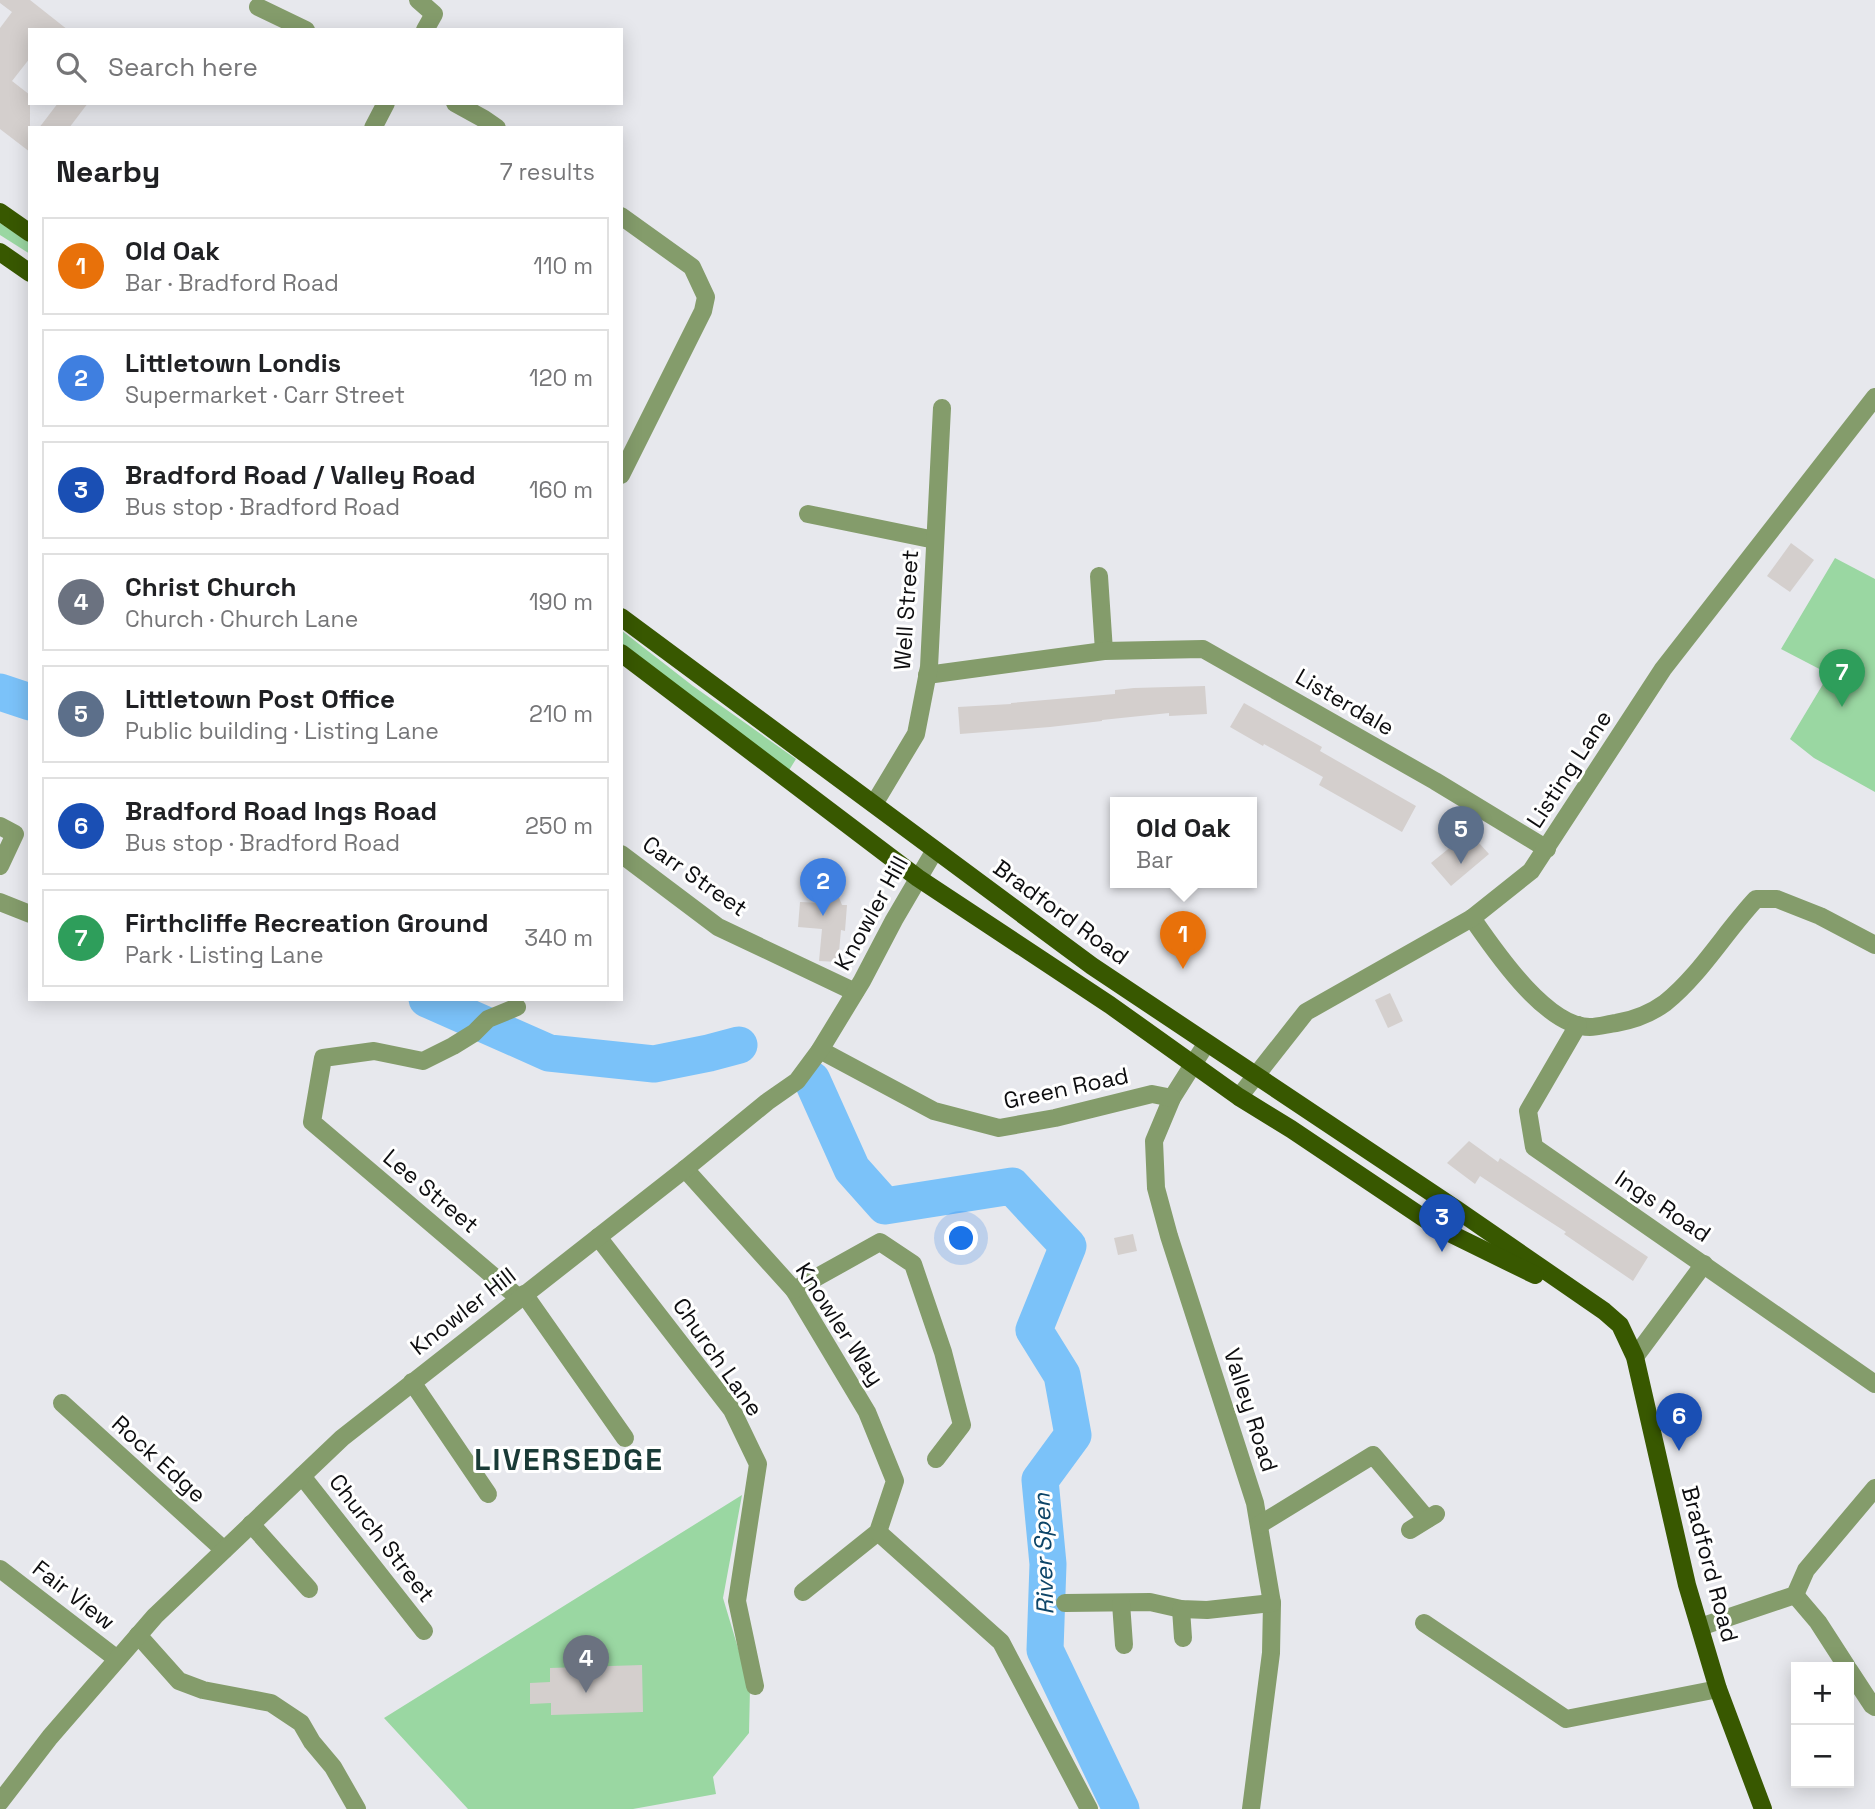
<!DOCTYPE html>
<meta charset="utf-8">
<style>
body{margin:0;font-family:"Space Grotesk",sans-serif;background:#f2f2f2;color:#202124}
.controls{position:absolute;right:21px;bottom:21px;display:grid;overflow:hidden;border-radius:0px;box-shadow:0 4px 18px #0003}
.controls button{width:63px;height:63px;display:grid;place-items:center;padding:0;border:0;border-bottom:2px solid #e0e0e0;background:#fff;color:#202124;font:35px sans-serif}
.you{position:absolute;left:962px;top:1239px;width:24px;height:24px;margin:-18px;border:5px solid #fff;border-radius:50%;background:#1a73e8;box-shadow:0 0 0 10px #1a73e833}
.badge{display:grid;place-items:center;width:46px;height:46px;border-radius:50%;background:#498e85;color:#fff;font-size:23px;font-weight:700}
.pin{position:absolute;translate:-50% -58px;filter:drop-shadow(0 2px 4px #0008)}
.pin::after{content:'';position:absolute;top:37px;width:24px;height:21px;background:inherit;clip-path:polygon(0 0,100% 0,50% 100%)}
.popup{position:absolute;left:1110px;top:797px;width:147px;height:91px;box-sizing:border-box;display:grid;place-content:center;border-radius:0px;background:#fff;filter:drop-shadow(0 2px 5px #0005);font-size:23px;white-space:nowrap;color:#757577}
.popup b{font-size:26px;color:#202124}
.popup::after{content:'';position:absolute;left:50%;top:100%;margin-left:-14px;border:14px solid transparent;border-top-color:#fff}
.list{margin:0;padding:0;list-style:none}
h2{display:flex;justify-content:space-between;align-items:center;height:91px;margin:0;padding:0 28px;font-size:30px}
h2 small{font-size:23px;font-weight:400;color:#757577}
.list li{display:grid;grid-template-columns:46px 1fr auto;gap:21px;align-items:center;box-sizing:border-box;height:98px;margin:0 14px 14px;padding:0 14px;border:2px solid #e0e0e0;border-radius:0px}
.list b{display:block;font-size:26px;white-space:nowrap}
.list p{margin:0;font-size:23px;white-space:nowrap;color:#757577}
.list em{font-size:23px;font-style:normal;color:#757577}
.icon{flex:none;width:38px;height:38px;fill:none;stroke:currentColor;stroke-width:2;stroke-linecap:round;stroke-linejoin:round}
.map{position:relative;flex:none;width:1875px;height:1809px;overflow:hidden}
.search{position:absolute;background:#fff;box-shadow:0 4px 18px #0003;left:28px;top:28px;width:595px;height:77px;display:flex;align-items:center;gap:18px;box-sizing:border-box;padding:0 24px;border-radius:0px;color:#757577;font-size:26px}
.panel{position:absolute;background:#fff;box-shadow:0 4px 18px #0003;left:28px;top:126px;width:595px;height:875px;border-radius:0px}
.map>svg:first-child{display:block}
</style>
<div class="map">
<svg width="1875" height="1809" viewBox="0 0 1875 1809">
<rect width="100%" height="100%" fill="#e7e8ed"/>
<g fill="#9ad7a2">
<polygon points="0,223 30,243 30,254 0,235"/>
<polygon points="1835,558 1875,579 1875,792 1814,758 1790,739 1829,674 1781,649"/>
<polygon points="621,630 693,686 796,759 788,772 621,643"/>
<polygon points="742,1495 723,1598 750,1688 749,1733 713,1777 716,1794 633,1809 468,1809 384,1718"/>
</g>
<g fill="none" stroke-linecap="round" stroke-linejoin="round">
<g stroke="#7bc2f9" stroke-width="37">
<polyline points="0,692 30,702"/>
<polyline points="427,999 549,1053 654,1064 709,1053 739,1045"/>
<polyline points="812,1080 852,1169 885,1206 1012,1186 1068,1246 1034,1330 1062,1375 1073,1435 1040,1480 1048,1564 1045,1650 1121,1809"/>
</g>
</g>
<g fill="#d4cfcd">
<polygon points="0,0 30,0 68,30 30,30 30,58 12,81 30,95 30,152 0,129 0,28 12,12 0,3"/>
<polygon points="58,103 88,103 69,128 39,128"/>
<polygon points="1791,543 1814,560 1790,592 1767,576"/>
<polygon points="1205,686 1207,714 1169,716 1169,713 1102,720 1102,721 1050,727 960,734 958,707 1011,704 1011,703 1115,694 1115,690 1134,688"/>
<polygon points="1244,703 1322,747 1320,751 1416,806 1402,832 1319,785 1323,777 1264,744 1263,746 1230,727"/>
<polygon points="1469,832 1489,854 1451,886 1431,863"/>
<polygon points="829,873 842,905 847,905 845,931 841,930 838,962 819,961 822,929 798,927 800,902 821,903 811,880"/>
<polygon points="1390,993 1403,1021 1388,1028 1375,1000"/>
<polygon points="1469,1141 1498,1162 1500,1158 1648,1257 1633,1281 1564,1234 1566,1232 1518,1201 1480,1176 1475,1184 1447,1163"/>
<polygon points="1133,1234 1137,1251 1118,1255 1114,1238"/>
<polygon points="642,1665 643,1712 551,1715 551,1703 530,1704 530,1683 550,1682 550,1668"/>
</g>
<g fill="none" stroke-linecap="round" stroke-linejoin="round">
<g stroke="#849c6b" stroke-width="18">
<polyline points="418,0 434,14 425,30"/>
<polyline points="258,7 306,30"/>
<polyline points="455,103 484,119 497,128"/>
<polyline points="373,128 386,103"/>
<polyline points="621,216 692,267 706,297 703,311 621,475"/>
<polyline points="808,514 935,540"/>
<polyline points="1099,576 1104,651"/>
<polyline points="927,675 1104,651 1203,649 1435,781 1547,849"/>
<polyline points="874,804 916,734 929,667 942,408"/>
<polyline points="0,826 15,834 0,866"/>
<polyline points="621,854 718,927 855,992"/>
<polyline points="0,902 30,914"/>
<path d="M1472 918C1495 951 1546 1027 1590 1027 1598 1027 1608 1024 1616 1023 1634 1020 1650 1014 1665 1003 1701 974 1725 932 1756 899H1777L1820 916 1875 945"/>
<polyline points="517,1007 488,1019 474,1033 453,1046 423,1061 374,1051 323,1058 312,1122 519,1298"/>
<polyline points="1578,1025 1528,1111 1534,1147 1875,1384"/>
<polyline points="1206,1044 1172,1098 1154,1141 1156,1188 1169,1236 1255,1503 1272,1603 1271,1653 1251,1809"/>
<polyline points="820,1050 934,1111 999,1128 1055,1118 1152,1094 1172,1098"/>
<polyline points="1239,1097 1306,1012 1472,918 1531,871 1663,669 1875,397"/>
<polyline points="685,1169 794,1290 867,1412 895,1481 878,1532 803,1592"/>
<polyline points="598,1237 732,1410 758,1464 737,1601 755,1686"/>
<polyline points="794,1290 880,1242 913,1264 943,1352 962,1425 936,1459"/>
<polyline points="524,1294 625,1438"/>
<polyline points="1635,1357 1704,1264"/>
<polyline points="412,1382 488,1494"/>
<polyline points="62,1403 224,1550"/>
<polyline points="302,1476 424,1631"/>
<polyline points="251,1524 309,1589"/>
<polyline points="1259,1525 1373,1455 1427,1519"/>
<polyline points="1410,1530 1436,1514"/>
<polyline points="878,1532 1001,1642 1089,1809"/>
<polyline points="0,1569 117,1659"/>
<polyline points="1795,1595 1818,1622 1847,1667"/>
<polyline points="1065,1603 1150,1602 1181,1609 1207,1610 1272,1603"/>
<polyline points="1121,1603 1124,1645"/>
<polyline points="1181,1609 1183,1638"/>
<polyline points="1424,1623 1566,1719 1718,1689"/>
<polyline points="1700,1627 1795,1595 1806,1570 1875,1488"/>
<polyline points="138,1635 179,1681 203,1690 271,1703 301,1723 312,1742 333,1767 357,1809"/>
<polyline points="1849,1670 1872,1705 1875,1707"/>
<polyline points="0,1802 50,1737 155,1616 342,1438 685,1169 767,1102 797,1081 820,1050 862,981 894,920 935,850"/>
</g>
<g stroke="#385800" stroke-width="18">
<polyline points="0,212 30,233"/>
<polyline points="0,252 30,273"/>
<polyline points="621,617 1092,966 1456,1209 1604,1311 1620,1325 1635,1357 1687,1585 1718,1689 1763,1809"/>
<polyline points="621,653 918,878 1110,1005 1239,1097 1291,1129 1437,1227 1535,1275"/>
</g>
</g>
<g text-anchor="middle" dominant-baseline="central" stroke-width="6" stroke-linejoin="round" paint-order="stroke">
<g font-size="23" fill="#0e0e10" stroke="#fff">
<text transform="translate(906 610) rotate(-86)">Well Street</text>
<text transform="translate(1345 702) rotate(30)">Listerdale</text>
<text transform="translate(1569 769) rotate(-57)">Listing Lane</text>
<text transform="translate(695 876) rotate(35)">Carr Street</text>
<text transform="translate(1061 912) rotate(36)">Bradford Road</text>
<text transform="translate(871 913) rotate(-61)">Knowler Hill</text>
<text transform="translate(1066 1088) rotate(-12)">Green Road</text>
<text transform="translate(431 1191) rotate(40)">Lee Street</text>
<text transform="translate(1663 1206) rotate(34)">Ings Road</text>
<text transform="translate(463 1311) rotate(-38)">Knowler Hill</text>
<text transform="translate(840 1324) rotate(57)">Knowler Way</text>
<text transform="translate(718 1357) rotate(55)">Church Lane</text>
<text transform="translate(1251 1410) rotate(72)">Valley Road</text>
<text transform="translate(159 1459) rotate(42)">Rock Edge</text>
<text transform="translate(382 1538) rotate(52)">Church Street</text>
<text transform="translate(1710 1564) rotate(75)">Bradford Road</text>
<text transform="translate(74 1595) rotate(38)">Fair View</text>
</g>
<g font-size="24" font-style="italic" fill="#0c4467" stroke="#fff">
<text transform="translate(1043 1554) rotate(-92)">River Spen</text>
</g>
<g font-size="30" font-weight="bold" letter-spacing="2" fill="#1a3b37" stroke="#fff">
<text x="569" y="1459">LIVERSEDGE</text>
</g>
</g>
</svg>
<div class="controls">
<button>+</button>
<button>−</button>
</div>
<div class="you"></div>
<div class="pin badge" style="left:1183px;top:969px;background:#e8710a">1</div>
<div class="popup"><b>Old Oak</b>Bar</div>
<div class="pin badge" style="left:823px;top:916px;background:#3f7fe0">2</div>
<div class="pin badge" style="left:1442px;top:1252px;background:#1a4fb4">3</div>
<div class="pin badge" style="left:586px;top:1693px;background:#6b7280">4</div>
<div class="pin badge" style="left:1461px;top:864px;background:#5c6f8a">5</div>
<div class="pin badge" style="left:1679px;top:1451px;background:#1a4fb4">6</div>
<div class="pin badge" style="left:1842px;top:707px;background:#2e9e5b">7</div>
<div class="search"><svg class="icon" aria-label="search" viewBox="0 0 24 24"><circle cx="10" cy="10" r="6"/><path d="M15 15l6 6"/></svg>Search here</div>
<section class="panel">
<h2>Nearby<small>7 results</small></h2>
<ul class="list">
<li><span class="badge" style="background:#e8710a">1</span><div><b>Old Oak</b><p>Bar · Bradford Road</p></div><em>110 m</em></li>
<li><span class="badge" style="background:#3f7fe0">2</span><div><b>Littletown Londis</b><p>Supermarket · Carr Street</p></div><em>120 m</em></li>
<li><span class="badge" style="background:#1a4fb4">3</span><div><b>Bradford Road / Valley Road</b><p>Bus stop · Bradford Road</p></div><em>160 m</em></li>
<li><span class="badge" style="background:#6b7280">4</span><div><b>Christ Church</b><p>Church · Church Lane</p></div><em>190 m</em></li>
<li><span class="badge" style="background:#5c6f8a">5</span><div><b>Littletown Post Office</b><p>Public building · Listing Lane</p></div><em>210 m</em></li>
<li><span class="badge" style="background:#1a4fb4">6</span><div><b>Bradford Road Ings Road</b><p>Bus stop · Bradford Road</p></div><em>250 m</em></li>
<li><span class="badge" style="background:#2e9e5b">7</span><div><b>Firthcliffe Recreation Ground</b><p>Park · Listing Lane</p></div><em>340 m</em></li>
</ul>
</section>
</div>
